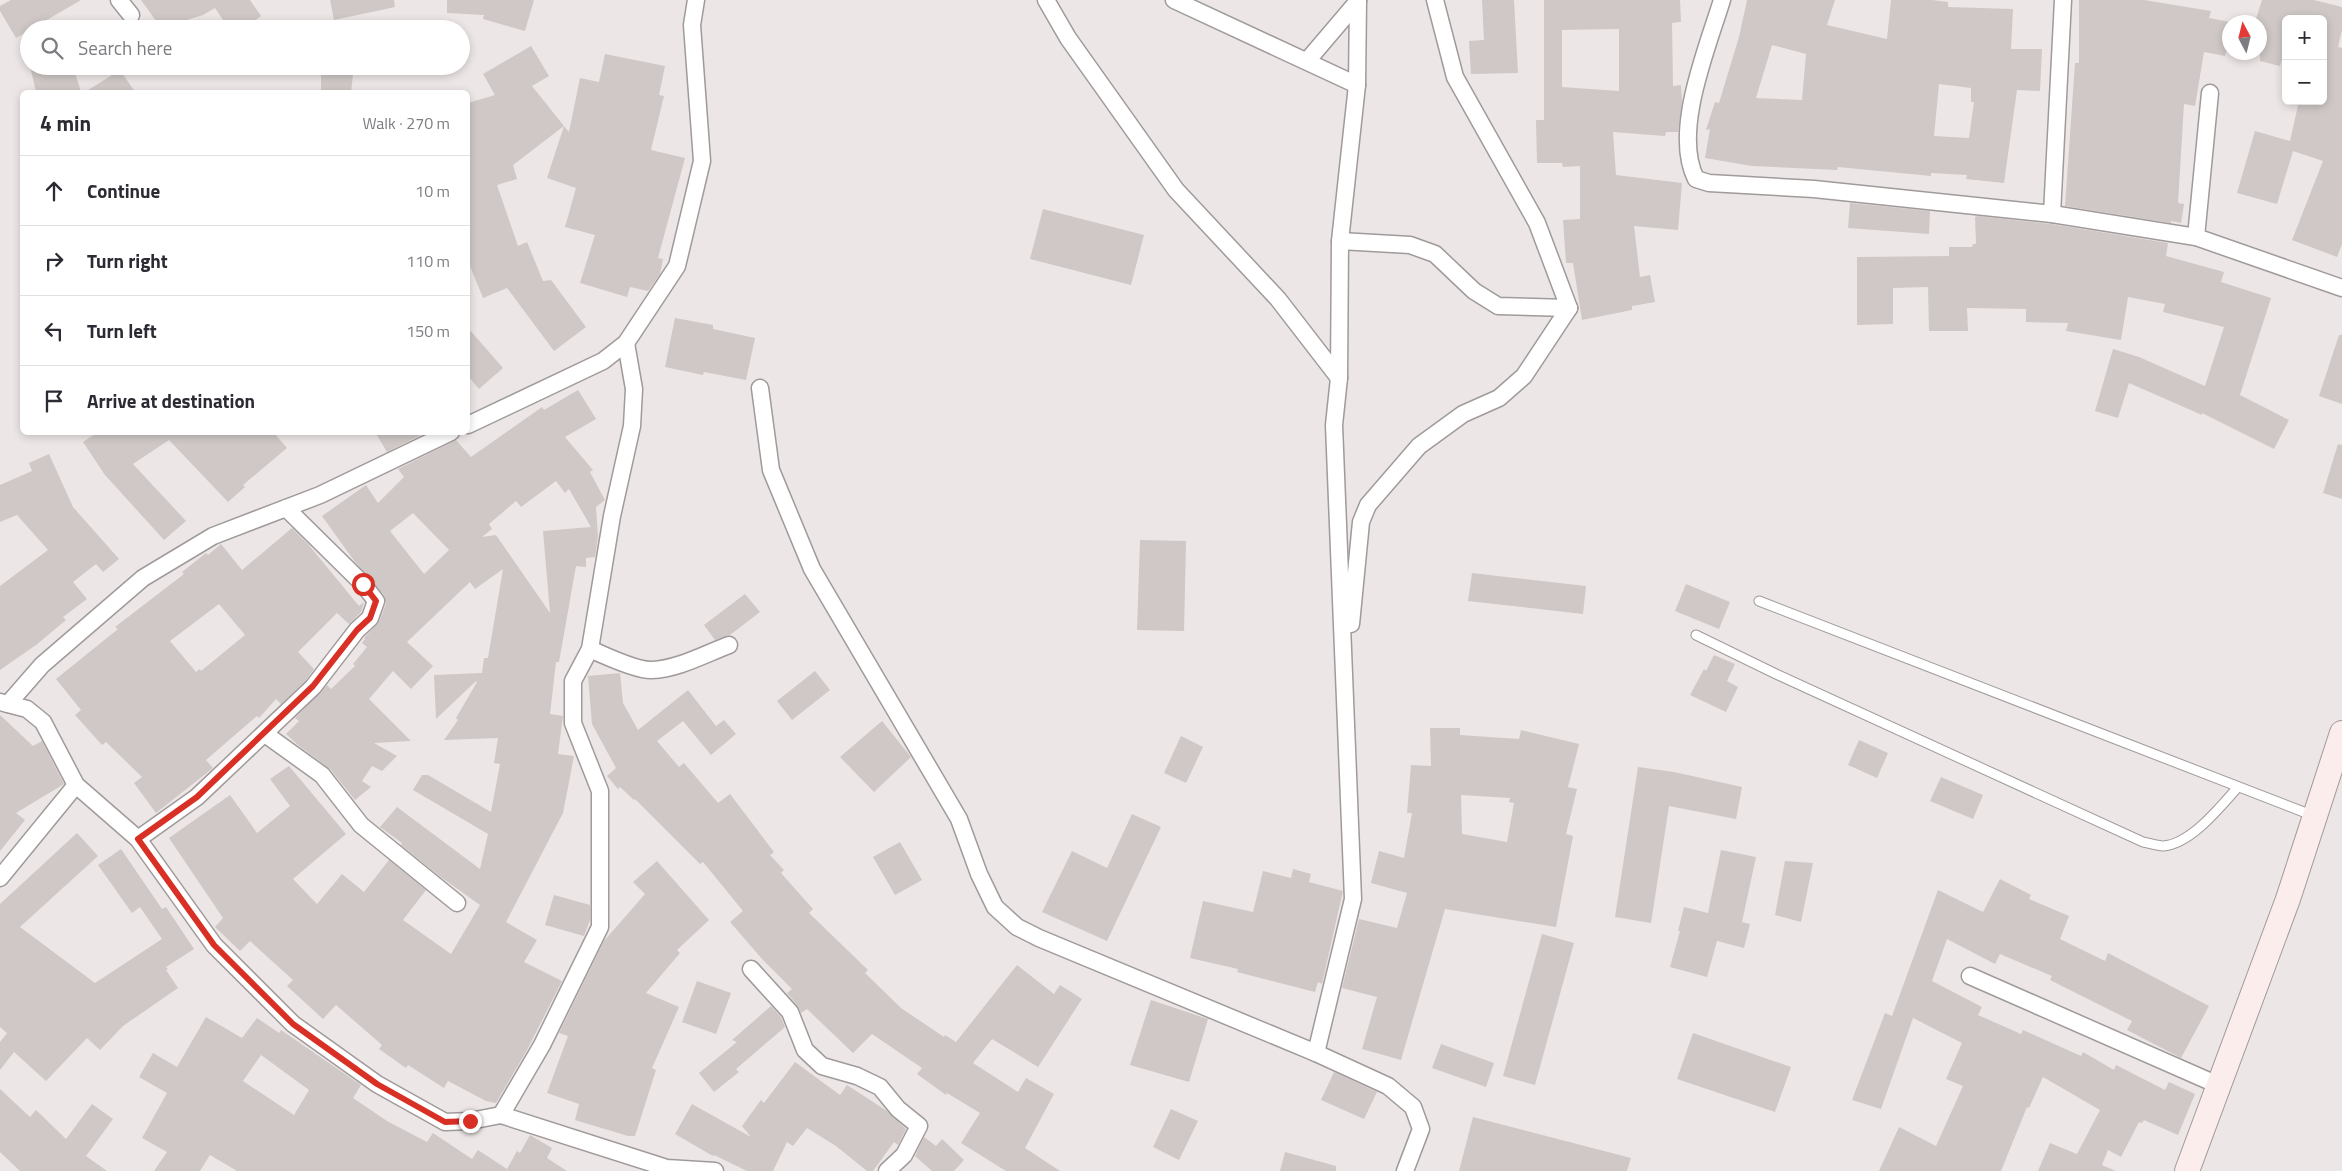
<!DOCTYPE html>
<meta charset="utf-8">
<style>
body{margin:0;font-family:"Titillium Web",sans-serif;background:#f2f2f3;color:#2b2b33}
.controls{position:absolute;right:15px;top:15px;display:grid;overflow:hidden;border-radius:8px;box-shadow:0 2px 8px #0003}
.controls button{width:45px;height:45px;display:grid;place-items:center;padding:0;border:0;border-bottom:1px solid #e1e1e2;background:#fff;color:#2b2b33;font:25px sans-serif}
.compass{position:absolute;left:2222px;top:15px;width:45px;height:45px;border-radius:50%;background:#fff;box-shadow:0 2px 8px #0003;rotate:353deg}
.stop{position:absolute;width:15px;height:15px;margin:-11px;border:4px solid #d93025;border-radius:50%;background:#fff}
.stop.end{background:#d93025;border-color:#fff;box-shadow:0 1px 5px #0008}
.list{margin:0;padding:0;list-style:none}
h2{display:flex;justify-content:space-between;align-items:center;height:65px;margin:0;padding:0 20px;font-size:21px}
h2 small{font-size:16px;font-weight:400;color:#7c7c81}
.list li{display:grid;grid-template-columns:32px 1fr auto;gap:15px;align-items:center;box-sizing:border-box;height:70px;padding:0 20px;border-top:1px solid #e1e1e2}
.list b{display:block;font-size:19px;white-space:nowrap}
.list em{font-size:16px;font-style:normal;color:#7c7c81}
.icon{flex:none;width:28px;height:28px;fill:none;stroke:currentColor;stroke-width:2;stroke-linecap:round;stroke-linejoin:round}
.map{position:relative;flex:none;width:2342px;height:1171px;overflow:hidden}
.search{position:absolute;background:#fff;box-shadow:0 2px 8px #0003;left:20px;top:20px;width:450px;height:55px;display:flex;align-items:center;gap:12px;box-sizing:border-box;padding:0 18px;border-radius:28px;color:#7c7c81;font-size:19px}
.panel{position:absolute;background:#fff;box-shadow:0 2px 8px #0003;left:20px;top:90px;width:450px;height:345px;border-radius:8px}
.map>svg:first-child{display:block}
</style>
<div class="map">
<svg width="2342" height="1171" viewBox="0 0 2342 1171">
<rect width="100%" height="100%" fill="#ede6e6"/>
<g fill="#cfc8c7" fill-rule="evenodd">
<polygon points="11,0 81,0 16,38 0,11 0,6"/>
<polygon points="141,0 250,0 261,16 243,29 229,29 215,8 203,15 161,28"/>
<polygon points="330,0 394,0 395,7 334,20"/>
<polygon points="447,0 534,0 525,31 483,19 484,15 447,13"/>
<polygon points="1482,0 1514,0 1518,73 1471,74 1469,41 1484,40"/>
<path d="M1544 0H1680L1681 22 1672 23 1673 86 1681 85 1682 102 1678 132H1666L1665 136 1613 132 1616 175 1682 183 1678 230 1634 226 1640 277 1650 275 1655 302 1632 306V310L1582 320 1573 263H1566L1563 220 1580 219V166L1563 167 1562 163H1537L1536 120H1544ZM1619 29V91L1562 87V30Z"/>
<path d="M1747 0H1835L1827 25 1887 39 1891 0H1932L1948 2V7L2013 9 2011 49H2042L2040 91 2017 90 2004 183 1966 179 1967 175 1931 173V176L1838 167 1837 170 1752 166 1705 158 1710 129 1706 130 1715 102 1719 103 1739 37ZM1772 45 1806 54 1802 100 1756 98ZM1939 84 1971 88V102H1974L1969 138 1934 136Z"/>
<polygon points="2079,0 2144,0 2211,11 2209,18 2230,22 2230,53 2226,52 2225,56 2204,52 2195,106 2184,104 2178,203 2184,204 2181,223 2171,221 2171,223 2065,206 2075,63 2079,63"/>
<polygon points="2262,0 2314,0 2342,7 2342,30 2338,47 2342,48 2342,244 2337,257 2292,240 2323,161 2293,151 2277,204 2237,193 2255,131 2290,141 2299,101 2323,101 2323,19 2286,19 2286,46 2280,66 2260,61 2260,22 2255,22"/>
<polygon points="531,46 549,76 532,86 564,126 513,165 517,179 497,185 518,246 527,242 543,281 551,280 586,327 554,351 507,288 483,298 468,261 468,103 495,95 483,74"/>
<polygon points="605,54 665,66 659,95 664,96 651,150 685,158 658,258 663,259 660,274 648,291 630,287 627,297 580,283 595,235 565,227 576,188 547,178 564,126 569,132 580,78 599,82"/>
<polygon points="30,66 73,66 81,92 36,92"/>
<polygon points="321,66 354,66 351,92 321,92"/>
<polygon points="120,70 135,92 85,92"/>
<polygon points="1850,203 1930,211 1929,234 1848,228"/>
<polygon points="1043,209 1144,235 1131,285 1030,259"/>
<polygon points="1978,216 2051,224 2168,243 2166,256 2224,272 2221,282 2271,298 2240,395 2289,420 2274,449 2202,413 2202,415 2129,383 2118,418 2095,411 2113,349 2139,357 2205,386 2224,327 2163,312 2165,304 2128,297 2121,340 2066,331 2068,323 2026,322 2026,309 1967,308 1968,331 1929,331 1928,287 1893,288 1893,324 1857,325 1857,257 1949,256 1949,247 1972,247 1973,244 1976,244 1975,217"/>
<polygon points="675,318 713,325 713,329 755,338 746,380 704,372 703,375 665,367"/>
<polygon points="468,328 503,368 479,389 468,376"/>
<polygon points="2339,335 2342,335 2342,404 2319,396"/>
<path d="M578 390 596 419 565 437 593 470 590 472 605 500 596 507 598 537 595 557 586 558V567L576 566 559 662H556L550 714 563 716 558 754 574 756 563 813 506 922 537 940 524 962 562 981 527 1050 496 1103 486 1101 448 1081 444 1088 408 1065 406 1068 379 1049 382 1045 336 1005 323 1019 287 986 293 980 250 941 240 951 215 927 223 918 169 838 230 795 257 833 290 806 270 779 289 766 346 834 293 879 317 904 342 874 364 892 389 860 426 890 403 920 451 954 480 905 438 875 401 845 402 843 380 827 397 807 480 869 488 834 413 790 422 775H428L491 812 500 764 494 763 498 738 444 740 458 720 456 718 477 682 476 681 436 719 434 675 482 673 484 658H488L503 569 475 589 470 582 407 642 433 666 411 689 393 671 369 699 411 741 374 743 397 756 382 771 372 766 362 781 371 787 355 800 330 769 298 745 286 734 299 721 295 718 327 685 331 689 355 666 353 664 367 647 362 643 365 639 364 638 379 622 386 604 384 595 355 562 322 516 366 485 378 503 404 477 398 469 456 440 471 457 542 407 544 410ZM556 481 565 493 569 489 591 527 543 531 550 613 496 535 482 537 492 529 489 524 516 501 521 507ZM413 513 449 550 424 574 390 531Z"/>
<polygon points="98,432 273,432 287,448 243,485 245,487 228,502 169,440 133,464 186,521 164,540 105,475 83,442"/>
<polygon points="375,432 427,432 387,452"/>
<polygon points="2338,444 2342,445 2342,499 2323,493"/>
<polygon points="49,454 73,507 119,559 103,572 96,564 73,582 87,599 63,617 66,620 36,645 0,670 0,586 48,550 17,515 0,522 0,485 32,471 29,463"/>
<path d="M292 528 308 544 359 606 364 602 361 612 349 624 337 613 298 652 314 669 306 680 281 704 276 699 259 718 257 716 206 760 213 768 156 813 134 783 142 777 106 742 102 745 75 715 81 710 56 679 118 629 115 627 184 574 182 572 206 553 208 555 221 544 242 570ZM219 604 245 635 201 671 200 669 196 672 170 641Z"/>
<polygon points="1140,540 1186,541 1184,631 1137,630"/>
<polygon points="1472,573 1586,586 1583,614 1468,601"/>
<polygon points="1686,584 1730,602 1719,629 1675,611"/>
<polygon points="745,594 760,612 730,635 715,640 704,625"/>
<polygon points="1714,655 1735,664 1727,681 1738,687 1726,712 1690,695 1704,669 1706,671"/>
<polygon points="815,671 830,690 792,720 777,701"/>
<polygon points="620,673 623,703 638,730 688,690 716,726 724,720 736,734 711,755 683,721 657,741 679,767 684,763 718,803 730,794 774,852 770,855 784,870 781,873 813,909 809,913 868,970 865,973 901,1008 944,1037 945,1035 956,1042 1017,965 1054,994 1060,985 1082,999 1038,1067 992,1039 973,1063 1018,1092 1026,1078 1054,1094 1025,1148 1060,1171 1006,1171 961,1143 980,1113 947,1093 946,1095 917,1074 922,1068 872,1034 853,1053 807,1009 801,1013 798,1006 787,993 792,989 763,960 730,922 743,911 703,862 700,864 635,799 634,800 620,787 618,789 607,776 616,768 592,724 588,676"/>
<polygon points="0,715 33,746 42,741 64,784 16,813 25,820 0,851"/>
<polygon points="882,721 911,757 874,792 840,757"/>
<path d="M1430 728H1460V735L1519 739 1521 730 1579 744 1568 787 1577 789 1566 834 1573 836 1556 927 1445 909 1401 1060 1362 1049 1377 997 1342 988 1359 919 1397 928 1407 893 1371 883 1379 851 1404 858 1412 813H1407L1411 765 1431 766ZM1461 795 1510 798 1509 802 1514 803 1507 842 1462 834Z"/>
<polygon points="1181,736 1203,747 1186,783 1164,773"/>
<polygon points="1859,740 1888,753 1877,778 1848,765"/>
<polygon points="1638,767 1674,772 1742,787 1736,819 1669,806 1651,923 1615,917"/>
<polygon points="1941,777 1983,795 1973,819 1930,801"/>
<polygon points="1132,814 1161,827 1107,941 1042,912 1072,851 1107,868"/>
<polygon points="77,833 98,856 20,927 95,983 162,939 140,907 132,913 98,865 121,849 162,909 166,907 194,949 166,967 168,969 166,970 178,988 123,1026 100,1050 87,1038 46,1081 14,1052 0,1070 0,1042 7,1033 0,1027 0,904"/>
<polygon points="900,842 922,880 895,895 873,857"/>
<polygon points="1721,850 1756,857 1742,922 1750,924 1744,948 1717,941 1707,977 1670,967 1680,931 1678,931 1684,907 1708,913"/>
<polygon points="657,861 709,920 677,950 680,953 646,993 679,1007 652,1068 656,1070 635,1136 628,1136 575,1120 579,1104 547,1093 568,1036 559,1033 604,941 645,894 633,882"/>
<polygon points="1785,861 1813,863 1801,922 1775,915"/>
<polygon points="1293,869 1311,874 1309,882 1343,891 1322,984 1318,982 1315,992 1237,972 1238,969 1190,958 1203,901 1253,912 1263,871 1291,878"/>
<polygon points="2000,879 2031,895 2029,899 2069,916 2060,939 2105,961 2108,953 2209,1006 2181,1058 2127,1030 2132,1021 2050,980 2052,976 2000,954 1995,964 1947,939 1932,981 1982,1007 1978,1015 2021,1034 2023,1030 2081,1056 2083,1052 2114,1070 2116,1065 2165,1090 2169,1082 2195,1094 2178,1135 2144,1120 2142,1123 2139,1122 2121,1157 2108,1150 2102,1165 2116,1171 2038,1171 2050,1143 2077,1154 2100,1110 2043,1077 2029,1108 2027,1107 2001,1171 1879,1171 1899,1127 1936,1146 1963,1086 1946,1079 1962,1043 1913,1018 1881,1109 1852,1100 1885,1013 1892,1016 1938,890 1983,912"/>
<polygon points="554,895 590,905 590,920 584,936 545,925"/>
<polygon points="1542,934 1574,943 1535,1085 1503,1076"/>
<polygon points="697,981 731,993 716,1034 682,1022"/>
<polygon points="1151,1000 1208,1019 1189,1082 1130,1065"/>
<polygon points="771,1006 781,1017 785,1027 736,1069 739,1072 714,1092 699,1073 737,1042 732,1040"/>
<path d="M206 1017 242 1038 257 1018 279 1033 281 1030 361 1085 353 1098 387 1121 427 1142 433 1133 472 1159 478 1150 507 1169 517 1151 520 1153 530 1135 552 1148 547 1158 567 1171H237L210 1155 200 1171H154L167 1152 142 1138 167 1093 139 1077 153 1053 177 1067ZM261 1055 309 1090 294 1115 243 1081Z"/>
<polygon points="1693,1033 1791,1067 1775,1112 1677,1079"/>
<polygon points="1441,1044 1494,1063 1486,1087 1432,1068"/>
<polygon points="795,1062 840,1095 847,1085 887,1111 906,1129 898,1145 894,1142 873,1171 867,1171 836,1146 807,1128 793,1146 787,1142 773,1171 747,1171 714,1155 713,1156 675,1134 692,1104 751,1137 742,1126 761,1100 764,1103"/>
<polygon points="1334,1072 1377,1092 1364,1119 1321,1100"/>
<polygon points="0,1089 30,1117 36,1110 66,1139 92,1104 113,1119 86,1156 107,1171 20,1171 0,1152"/>
<polygon points="1171,1109 1198,1121 1179,1160 1153,1147"/>
<polygon points="1473,1117 1631,1158 1627,1171 1459,1171"/>
<polygon points="924,1137 936,1146 942,1139 964,1160 954,1171 932,1171 915,1156"/>
<polygon points="1285,1152 1336,1166 1336,1171 1280,1171"/>
</g>
<g fill="none" stroke-linecap="round" stroke-linejoin="round">
<g stroke="#a19a9a" stroke-width="11">
<g id="lane">
<polyline points="1759,601 2314,816"/>
<path d="M1696 635 1776 674 2143 842C2149 843 2157 846 2163 846 2191 844 2220 807 2238 787"/>
</g>
</g>
<g stroke="#a19a9a" stroke-width="19">
<g id="street">
<polyline points="119,0 131,15"/>
<polyline points="1046,0 1068,38 1176,190 1278,299 1339,378"/>
<polyline points="1174,0 1357,85"/>
<polyline points="1435,0 1455,77 1537,223 1569,308"/>
<path d="M1722 0C1707 49 1672 132 1696 179L1709 183 1814 189 2052 214 2196 237 2342 288"/>
<polyline points="1307,61 1358,1"/>
<polyline points="2052,214 2063,0"/>
<polyline points="2196,237 2210,93"/>
<polyline points="1340,241 1410,245 1435,254 1474,291 1498,306 1569,308"/>
<polyline points="760,388 771,470 812,569 959,819 979,874 995,907 1017,927 1039,938 1316,1053 1388,1086 1413,1107 1421,1129 1405,1171"/>
<polyline points="468,425 603,361 626,343 677,266 702,161 692,25 696,0"/>
<polyline points="1351,624 1361,522 1368,505 1419,446 1463,414 1499,398 1524,376 1569,308"/>
<path d="M590 649C603 655 638 671 652 670 678 669 705 654 729 645"/>
<polyline points="0,702 27,709 43,722 76,785 138,839 214,945 293,1024 377,1084 445,1122 470,1121 501,1115 542,1045 600,927 600,791 573,723 573,681 590,649 612,516 632,426 634,389 626,343"/>
<polyline points="8,704 42,665 143,578 213,536 320,495 451,432"/>
<polyline points="265,734 322,775 361,825 457,903"/>
<polyline points="138,839 197,797 313,687 357,630 370,618 376,601 363,584 286,508"/>
<polyline points="0,878 76,785"/>
<polyline points="751,969 790,1012 805,1050 822,1066 857,1076 880,1087 898,1109 919,1126 904,1155 887,1171"/>
<polyline points="1970,976 2218,1085"/>
<polyline points="1316,1053 1353,899 1334,425 1339,378 1340,241 1357,85 1358,0"/>
<polyline points="501,1115 667,1168 715,1171"/>
</g>
</g>
<g stroke="#a19a9a" stroke-width="26">
<polyline id="secondary" points="2187,1171 2288,899 2342,733"/>
</g>
<use href="#lane" stroke="#fff" stroke-width="9"/>
<use href="#street" stroke="#fff" stroke-width="16"/>
<use href="#secondary" stroke="#fbedec" stroke-width="24"/>
</g>
<g fill="none" stroke-linecap="round" stroke-linejoin="round">
<polyline stroke="#d93025" stroke-width="6" points="363,584 376,601 370,618 357,630 313,686 197,797 138,839 214,945 293,1024 377,1084 445,1122 470,1121"/>
</g>
</svg>
<div class="controls">
<button>+</button>
<button>−</button>
</div>
<svg class="compass" viewBox="-18 -18 36 36"><path d="M0-13l5 13h-10z" fill="#e53935"/><path d="M0 13l5-13h-10z" fill="#7c7c81"/></svg>
<div class="stop" style="left:363px;top:584px"></div>
<div class="stop end" style="left:470px;top:1121px"></div>
<div class="search"><svg class="icon" aria-label="search" viewBox="0 0 24 24"><circle cx="10" cy="10" r="6"/><path d="M15 15l6 6"/></svg>Search here</div>
<section class="panel">
<h2>4 min<small>Walk · 270 m</small></h2>
<ul class="list">
<li><svg class="icon" aria-label="ahead" viewBox="0 0 24 24"><path d="M12 20V5M6 11l6-6 6 6"/></svg><div><b>Continue</b></div><em>10 m</em></li>
<li><svg class="icon" aria-label="right" viewBox="0 0 24 24"><path d="M7 20v-9h11M14 6l5 5-5 5"/></svg><div><b>Turn right</b></div><em>110 m</em></li>
<li><svg class="icon" aria-label="left" viewBox="0 0 24 24"><path d="M17 20v-9H6M10 6l-5 5 5 5"/></svg><div><b>Turn left</b></div><em>150 m</em></li>
<li><svg class="icon" aria-label="arrive" viewBox="0 0 24 24"><path d="M6 21V4h12l-3 4 3 4H6"/></svg><div><b>Arrive at destination</b></div></li>
</ul>
</section>
</div>
